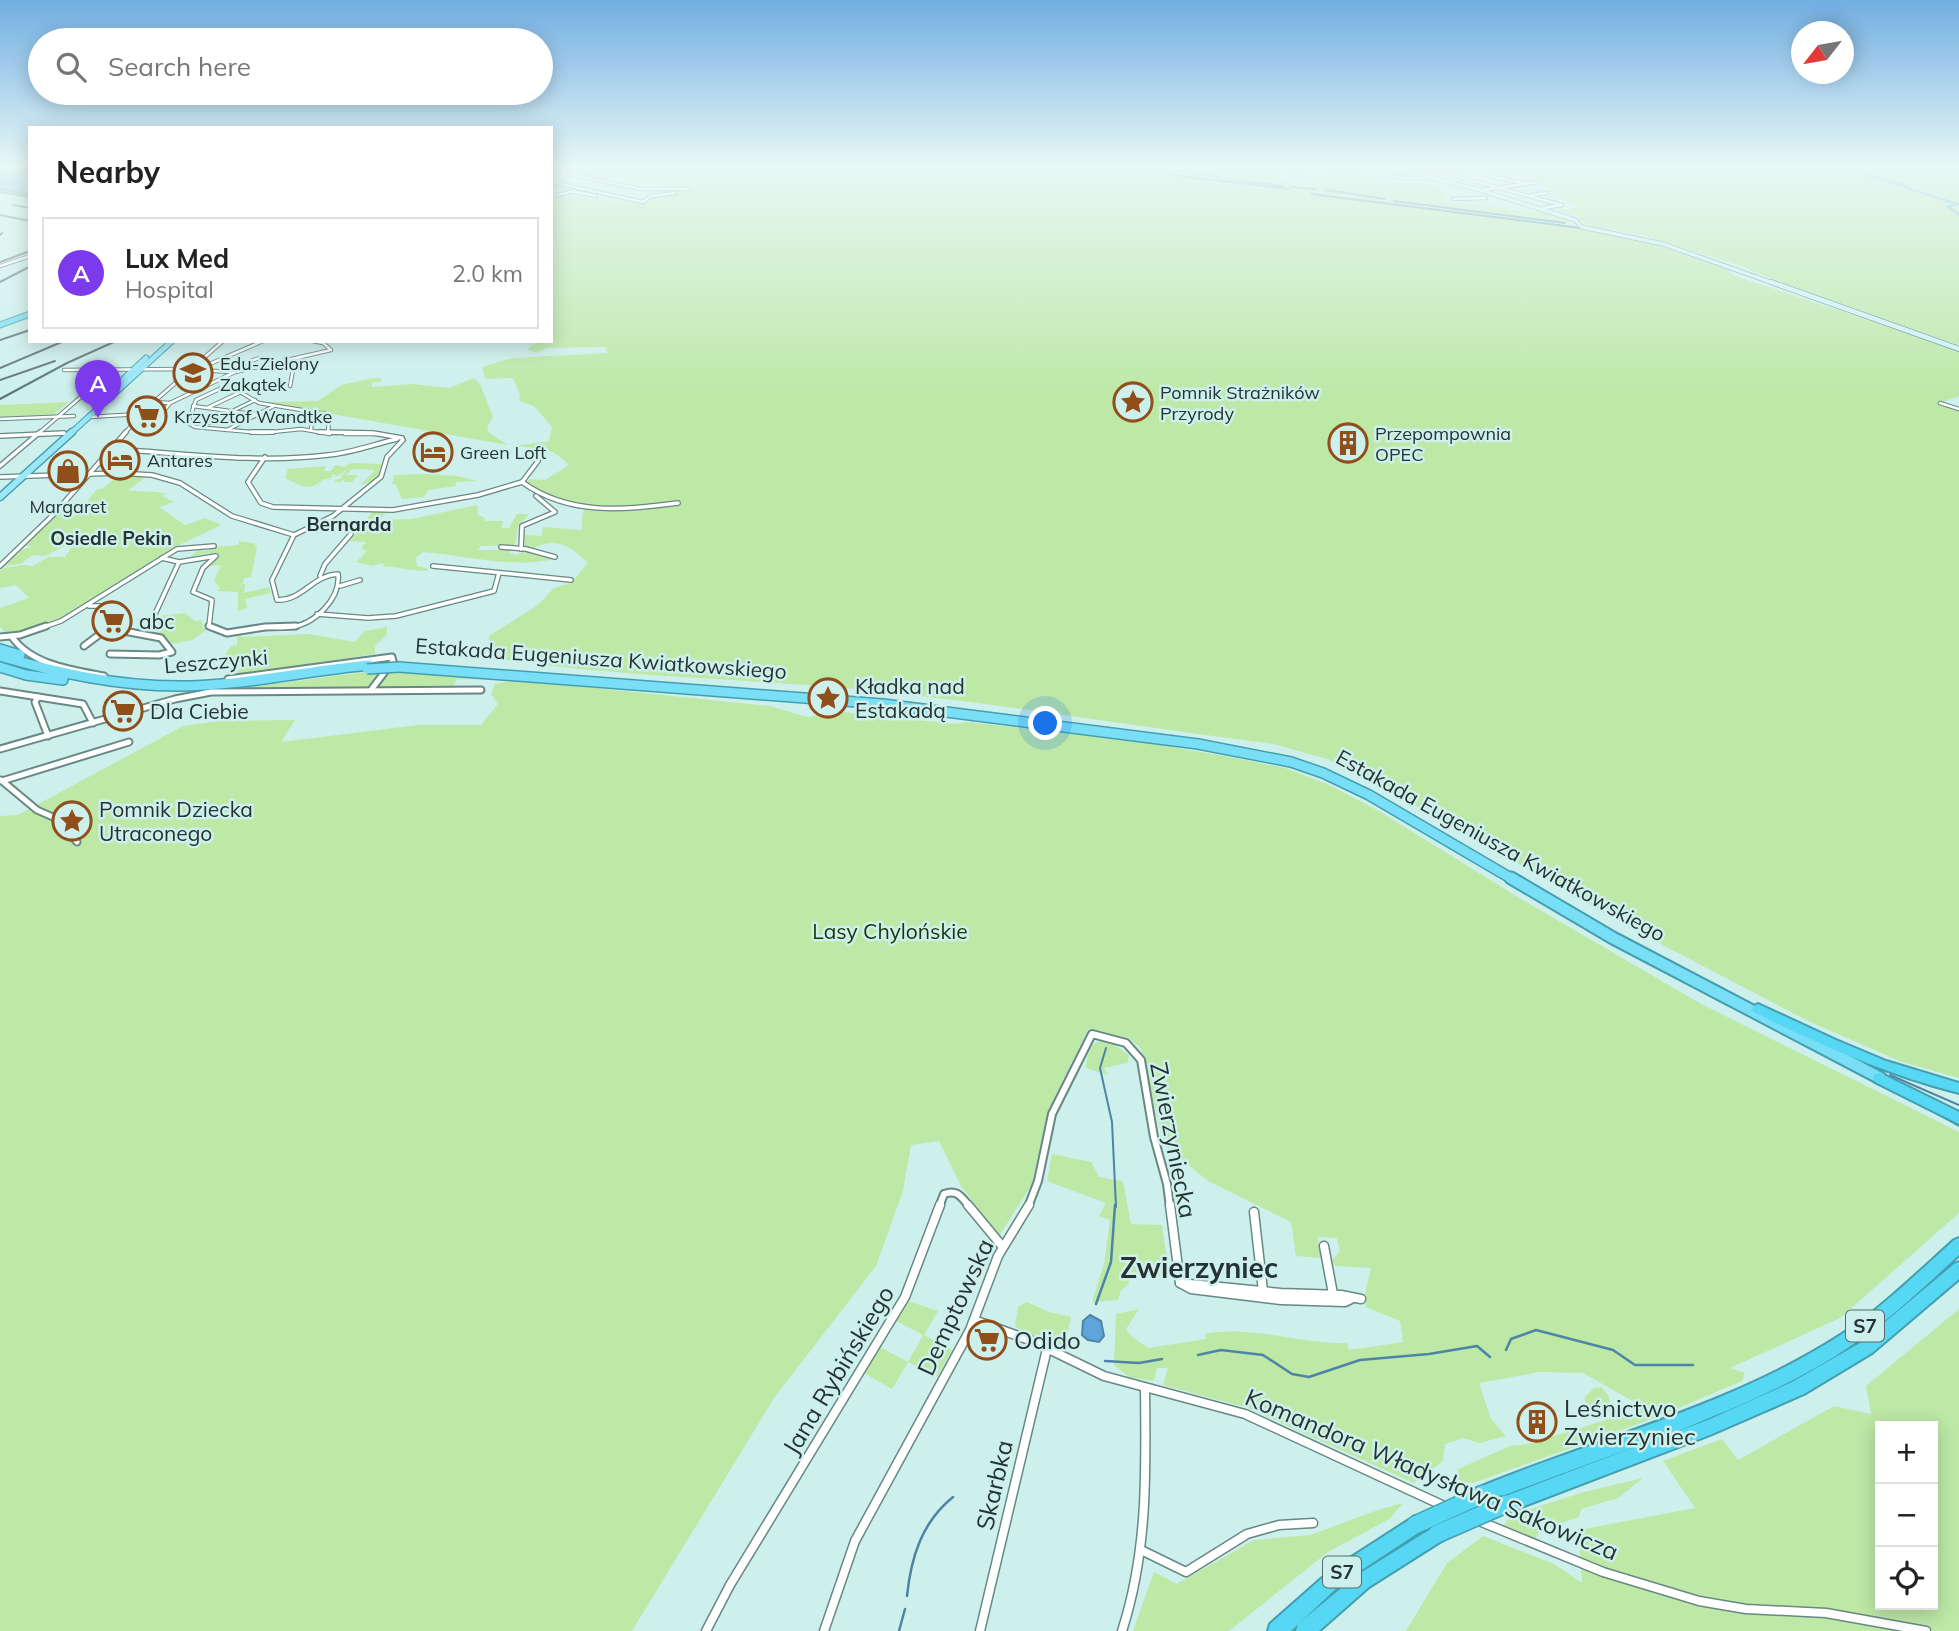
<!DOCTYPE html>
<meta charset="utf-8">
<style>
body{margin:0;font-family:Mulish,sans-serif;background:#f6f6f6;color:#222}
.controls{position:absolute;right:21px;bottom:21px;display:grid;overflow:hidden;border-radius:0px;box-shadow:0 4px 18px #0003}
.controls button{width:63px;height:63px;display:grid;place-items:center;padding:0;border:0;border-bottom:2px solid #e0e0e0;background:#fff;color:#222;font:35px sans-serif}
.compass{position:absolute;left:1791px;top:21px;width:63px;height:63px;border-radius:50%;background:#fff;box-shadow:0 4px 18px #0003;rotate:239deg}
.you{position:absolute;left:1046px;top:724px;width:24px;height:24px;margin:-18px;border:5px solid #fff;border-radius:50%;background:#1a73e8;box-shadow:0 0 0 10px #1a73e833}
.badge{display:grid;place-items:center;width:46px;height:46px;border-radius:50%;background:#7c3aed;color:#fff;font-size:23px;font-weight:700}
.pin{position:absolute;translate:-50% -58px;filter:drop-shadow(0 2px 4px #0008)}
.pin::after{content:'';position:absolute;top:37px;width:24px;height:21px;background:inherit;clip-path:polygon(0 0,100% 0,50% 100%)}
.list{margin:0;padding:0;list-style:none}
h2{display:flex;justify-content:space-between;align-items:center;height:91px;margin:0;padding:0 28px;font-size:30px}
h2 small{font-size:23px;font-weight:400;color:#767676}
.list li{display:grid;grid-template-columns:46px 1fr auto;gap:21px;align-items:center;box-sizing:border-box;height:112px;margin:0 14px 14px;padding:0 14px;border:2px solid #e0e0e0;border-radius:0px}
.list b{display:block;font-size:26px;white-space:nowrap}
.list p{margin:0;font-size:23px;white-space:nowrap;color:#767676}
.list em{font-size:23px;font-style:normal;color:#767676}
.icon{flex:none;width:38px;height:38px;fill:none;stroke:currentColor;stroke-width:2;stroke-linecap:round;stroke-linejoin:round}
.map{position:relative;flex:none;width:1959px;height:1631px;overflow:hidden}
.search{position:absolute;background:#fff;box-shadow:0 4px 18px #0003;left:28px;top:28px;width:525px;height:77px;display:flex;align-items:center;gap:18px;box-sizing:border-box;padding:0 24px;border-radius:38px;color:#767676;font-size:26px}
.panel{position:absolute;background:#fff;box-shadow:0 4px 18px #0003;left:28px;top:126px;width:525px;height:217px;border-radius:0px}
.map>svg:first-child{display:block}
</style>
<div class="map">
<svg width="1959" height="1631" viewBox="0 0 1959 1631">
<rect width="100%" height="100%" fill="#cdf0ec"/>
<g fill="#bde8a6" fill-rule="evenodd">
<path d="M596 168H1152L1220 179 1158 168H1278L1273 181 1321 182 1314 175C1333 175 1363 170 1378 182L1433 184 1440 193H1448L1444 198 1446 202 1489 206 1490 209 1491 206 1522 212 1544 211 1575 222 1536 221 1586 228 1591 225 1578 219 1579 216 1555 211 1579 208 1541 186 1543 185 1524 173H1497L1492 170V172L1479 168H1959V345L1800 291 1744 267 1642 235 1594 227 1658 242 1631 236 1731 271 1728 272 1735 276 1959 350V396L1940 403 1959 409V1078L1902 1062 1808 1021 1638 932 1399 796 1330 760 1274 744C1147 728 1021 707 895 693 759 678 622 679 488 657L489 636 538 605 554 588 571 583 588 563C570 546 556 536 532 549L525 547 524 535 542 536 543 527 581 530 583 512 586 508 562 502 524 483 531 479 545 480 569 465C551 446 541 449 515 446L549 441 552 427 534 406 519 401 520 395 513 378 485 379 482 367 512 358 608 353 605 347 547 348 536 353 527 349 538 341H551V195L641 203 654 195 689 189 620 179H590L579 176 586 174 578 172Z"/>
<polygon points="374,378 380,378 382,381 372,383 372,387 413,384 449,388 474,378 480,384 493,417 487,427 489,433 508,445 264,402 318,401 341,385"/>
<polygon points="69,402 52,416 0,418 0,405"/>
<path d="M351 463 381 464V468H377L381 470V473L371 482 360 485 375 470 352 469 346 475H358L352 482H344L345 479 340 481 343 482H336L334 480 342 478 341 476 349 468 338 476 332 474 333 477 328 478 333 480 324 479C309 492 301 486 285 478L288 469 326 466 324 471H331L335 465 344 467Z"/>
<polygon points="426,474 458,476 477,481 456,482 456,486 428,490 424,497 402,499 396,485 392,484 394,475"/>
<path d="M119 475 146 477 128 490C142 493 152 490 166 494L162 496 174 502 159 507 185 525 205 518 221 525C205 533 188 540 172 549 127 577 54 638 1 634L20 631 5 632 0 627V608L29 598 16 585 0 588V571L3 568 24 565 33 566 48 557H65L71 548 65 546 45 556 33 555 20 564 4 566 21 550 33 546H25L62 511H79L97 489H102Z"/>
<path d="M477 505 478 515 484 517 485 521H503L501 528H509L517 514H529L518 527 515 545 481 546 478 550H511L509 553 516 555 525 551 553 559C516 569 462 555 423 552L416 558 417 566 428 569 427 571C411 571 399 567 383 566L384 563 371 566 356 562 367 551 361 548 366 542 349 541 357 532 334 529 352 519 365 520 373 512H386L380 520 412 519Z"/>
<polygon points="239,541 254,543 257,548 251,577 244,578 243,583 239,585 245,584 244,593 269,587 271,593 245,599 247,608 238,611 238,592 217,591 220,588 214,580 221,565 207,566 219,555 208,553 190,557 201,548 201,551 210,550 212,547 239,545"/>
<polygon points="185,613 195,621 202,620 203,628 208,629 192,640 172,644 165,636 153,634 166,625 135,619"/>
<polygon points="387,627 387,634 375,646 375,654 236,675 243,663 219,665 231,646 237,645 237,634 243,637 309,634 355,642 365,631"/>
<polygon points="381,670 366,689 235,689"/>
<polygon points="388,670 500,676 497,680 457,679 451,689 376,689"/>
<path d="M518 680 770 706 807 717 842 712 955 724 967 722 1142 742 1235 758 1285 768 1327 784 1377 810 1521 899 1703 1005 1959 1132V1213L1840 1318 1730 1368 1745 1373 1742 1381 1655 1418 1473 1483 1462 1482 1457 1477 1458 1469 1510 1446 1528 1444 1645 1408 1583 1373 1540 1372 1479 1383 1491 1419 1506 1436 1480 1443 1463 1438 1445 1444 1443 1461 1414 1483 1248 1408 1163 1385 1168 1368H1157L1154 1381 1129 1377 1114 1365 1116 1314 1139 1309 1126 1329 1132 1337 1148 1348 1206 1339 1205 1334C1252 1325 1299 1344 1347 1343L1349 1350 1403 1342 1400 1321 1366 1307 1364 1298 1371 1268 1334 1266 1332 1260 1340 1252 1337 1238 1318 1237 1321 1258 1296 1256 1291 1222 1208 1181 1164 1145 1141 1049 1130 1039 1089 1028 1056 1094 1044 1129 1032 1184 999 1236 961 1186 939 1141 911 1145 903 1191 876 1266 774 1398 632 1631H0V816L18 815 183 726 218 721 295 720 281 742 418 725H481L498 704 491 694 495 684Z"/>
<path d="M1099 1041 1113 1044 1129 1055 1128 1063 1104 1068 1108 1075 1086 1068C1086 1058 1090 1045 1099 1041Z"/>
<polygon points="1052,1154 1091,1162 1099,1177 1123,1181 1131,1224 1162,1225 1169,1276 1128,1277 1129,1284 1121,1290 1118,1300 1092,1302 1104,1264 1110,1220 1099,1216 1106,1203 1047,1181"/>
<polygon points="908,1301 938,1311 924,1335 952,1350 937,1377 908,1362 923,1335 896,1321"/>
<polygon points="1027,1302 1049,1312 1071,1317 1066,1341 1058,1346 1017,1328 1015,1326 1018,1307"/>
<path d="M1959 1309V1631H1406L1447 1563 1483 1536 1554 1564 1582 1583 1579 1530 1695 1508 1663 1461 1722 1439 1738 1460 1834 1406 1871 1414 1866 1386ZM1880 1426H1933V1605H1880Z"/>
<polygon points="880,1347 908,1362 892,1389 864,1373"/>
<polygon points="1601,1387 1608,1395 1612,1409 1603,1414 1589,1408 1584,1398 1594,1388"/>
<polygon points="1643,1478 1618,1498 1581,1509 1579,1517 1539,1531 1535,1540 1503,1526 1512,1515 1584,1492"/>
<polygon points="1403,1503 1389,1519 1328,1552 1229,1631 1133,1631 1154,1572 1177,1584 1254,1540 1310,1535 1378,1510"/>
</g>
<g fill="#5ea6d9" stroke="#4d84a7" stroke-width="2">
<polygon points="0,168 30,168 30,195 0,189"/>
<polygon points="1090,1315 1101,1321 1104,1336 1099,1342 1088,1340 1082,1335 1083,1321"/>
</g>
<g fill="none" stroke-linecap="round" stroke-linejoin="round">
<g stroke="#4d84a7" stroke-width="2">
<polyline points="1145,168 1163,173"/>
<polyline points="1160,168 1185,171"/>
<polyline points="1195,173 1219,177"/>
<polyline points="1172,175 1289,189"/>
<polyline points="1228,179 1282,186"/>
<polyline points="1291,187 1315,189"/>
<polyline points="1326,190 1385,199"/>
<polyline points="1311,194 1581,228"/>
<polyline points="1394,201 1565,223"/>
<polyline points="1106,1048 1100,1068 1112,1122 1116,1207"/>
<polyline points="1890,1075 1959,1105"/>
<polyline points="1934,1112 1959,1126"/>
</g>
<g stroke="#4d84a7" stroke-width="2.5">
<polyline points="1096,1304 1111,1262 1115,1205"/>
<polyline points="1506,1350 1511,1339 1536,1330 1613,1350 1635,1365 1693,1365"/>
<polyline points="1198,1355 1221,1350 1263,1355 1292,1374 1309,1377 1360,1360 1429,1354 1477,1346 1490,1357"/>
<polyline points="1105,1361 1139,1363 1162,1359"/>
<path d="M907 1596C911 1557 922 1522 953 1497"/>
<polyline points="899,1631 905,1609"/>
</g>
<path fill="#5ea6d9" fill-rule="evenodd" d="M1856 171 1899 182 1916 190 1959 203V205L1951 207 1959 213V216L1945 206 1953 204C1920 194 1888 182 1855 173Z"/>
<g stroke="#678884" stroke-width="4.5">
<g id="minor-far4">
<polyline points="1297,168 1297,178"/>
<polyline points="1361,168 1378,168"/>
<polyline points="1425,168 1562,205 1544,208"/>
<polyline points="563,173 641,189 688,189"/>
<polyline points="1489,176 1523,183"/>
<polyline points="1395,177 1426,179 1454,168"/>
<polyline points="551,182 643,202 651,196 675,193"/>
<polyline points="557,183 566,171 585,168"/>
<polyline points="1483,190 1537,182"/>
<polyline points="571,191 596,196"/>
<polyline points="558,195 574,191"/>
<polyline points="1532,195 1547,193"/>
<polyline points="1453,199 1486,198"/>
<polyline points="198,369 263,341"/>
<polyline points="64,370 185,369 230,372"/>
<polyline points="227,370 259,358"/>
<polyline points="290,386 293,370 298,363 292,359"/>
<polyline points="153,402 170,403 235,372 331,350 323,343 313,341"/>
<polyline points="1940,403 1959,409"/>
<polyline points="193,406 283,418"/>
<polyline points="207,408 243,391"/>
<polyline points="326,414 259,403 228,385 196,400 188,423 195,427 263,433 301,429 330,434"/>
<polyline points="161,415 170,403"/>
<polyline points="88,417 141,414"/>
<polyline points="0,419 74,416"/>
<polyline points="202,426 255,400"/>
<polyline points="227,430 274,406"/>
<polyline points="311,430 313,412"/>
<polyline points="38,434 112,370"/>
<polyline points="49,434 64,433"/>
<polyline points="124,434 147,408 223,341"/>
<polyline points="328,434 329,419"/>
<polyline points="345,434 377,434"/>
</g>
</g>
<g stroke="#678884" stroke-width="6">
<g id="minor-far3">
<polyline points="251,432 273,432"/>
<polyline points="319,432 373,433 402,438"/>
<polyline points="0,436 64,433"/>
<path d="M111 449C182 453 257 464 328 455 351 453 375 444 397 439"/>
<path d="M265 457 248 482 261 503 273 507 393 510 478 495 522 482C569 516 623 510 678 503"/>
<polyline points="0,466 40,432"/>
<polyline points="0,477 118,473 152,475 180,483 232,516 294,535"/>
<polyline points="522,482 538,461 536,450"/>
<polyline points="501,547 526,549 555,557"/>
<polyline points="521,549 522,526 555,512 536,496"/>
<polyline points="162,558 179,562 216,556 203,568 193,592 212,600 209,626 212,628"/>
<polyline points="0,566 54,514 126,432"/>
<polyline points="433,566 571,580"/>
<polyline points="320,576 325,564 351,534"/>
<polyline points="340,586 360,580"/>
<polyline points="89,606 104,606 101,625 108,628"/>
<polyline points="155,614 179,562"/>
<polyline points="317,614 368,618 396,616 494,591 499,573"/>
<polyline points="41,628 61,621 177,549 214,546"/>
<path d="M256 628C268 626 278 629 290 627 314 625 341 599 338 574 313 575 302 601 277 600L272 580 294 535 333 516 381 477 387 457 403 440"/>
</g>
</g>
<g stroke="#678884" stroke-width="9">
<g id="minor-far2">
<polyline points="104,626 108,628"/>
<polyline points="209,626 227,633 265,627 296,626"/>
<polyline points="0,637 20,635 46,626"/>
<path d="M12 637C32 665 72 670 104 676"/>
<polyline points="84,646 108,628 161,638 172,652 159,655 110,654"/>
<polyline points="228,679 392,657 393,661 371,690"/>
<polyline points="0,691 83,704 93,723"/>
<polyline points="38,697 35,702 48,736"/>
<polyline points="0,749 175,699 211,692 481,690"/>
<polyline points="1,780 37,810 55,818 77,842"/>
<polyline points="2,781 129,742"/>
</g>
</g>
<g stroke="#678884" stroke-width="10">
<g id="minor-far1">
<path d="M939 1207 944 1194C958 1189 961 1197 970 1207"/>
<polyline points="1028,1207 1038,1181 1052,1114 1092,1034 1126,1043 1141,1060 1154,1137 1167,1184 1170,1207"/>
</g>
</g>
<g stroke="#678884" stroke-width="11">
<g id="minor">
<polyline points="968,1205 1002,1246"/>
<polyline points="1170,1205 1180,1283 1191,1289 1281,1300 1345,1302 1351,1299"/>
<polyline points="1254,1212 1263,1291"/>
<polyline points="1324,1246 1333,1294"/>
<polyline points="1180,1283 1281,1293 1341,1295 1361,1299"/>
<polyline points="974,1320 1032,1341 1104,1376 1245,1414 1444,1506"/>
<polyline points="1479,1521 1603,1572 1699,1601 1746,1609 1826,1613 1926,1631"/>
<polyline points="1141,1550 1186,1572 1247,1534 1279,1525 1313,1523"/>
<polyline points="706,1631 730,1585 905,1297 940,1205"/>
<polyline points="824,1631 855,1541 970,1330 998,1256 1029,1205"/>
<polyline points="980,1631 1047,1349"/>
<path d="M1122 1631C1148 1551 1146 1471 1145 1388"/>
</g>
</g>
<g stroke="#678884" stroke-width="4.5">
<polyline id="tertiary" points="0,266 30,256"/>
</g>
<g stroke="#678884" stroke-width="5">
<polyline id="secondary-far1" points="1390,168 1480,190 1575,220 1582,227 1663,244 1776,284"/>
</g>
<g stroke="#678884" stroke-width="6">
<polyline id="secondary" points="1771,282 1959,349"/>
</g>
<g stroke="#459eaf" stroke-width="7">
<g id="primary-far1">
<polyline points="118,384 146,358"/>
<polyline points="70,434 172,341"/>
</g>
</g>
<g stroke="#459eaf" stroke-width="9">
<polyline id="primary" points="0,497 72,432"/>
</g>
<g stroke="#459eaf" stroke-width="7">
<polyline id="trunk-far2" points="0,325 30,314"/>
</g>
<g stroke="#459eaf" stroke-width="12">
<g id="trunk-far1">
<polyline points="0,649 20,655"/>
<path d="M0 656C58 673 117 686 178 686 242 686 305 671 369 665"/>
<polyline points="0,667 26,675 63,680"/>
<polyline points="399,667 883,704 1198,744 1291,762 1323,773 1369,795 1514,880"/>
</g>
</g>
<g stroke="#459eaf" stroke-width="15">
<polyline id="trunk" points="1511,878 1613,938 1880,1078"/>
</g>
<g stroke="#459eaf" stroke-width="4">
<g id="motorway">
<path d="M1758 1004 1836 1040 1886 1061 1959 1083V1093C1887 1075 1820 1045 1754 1012L1752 1009 1754 1006Z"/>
<polygon points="1880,1073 1959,1112 1959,1124 1875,1082 1873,1078 1875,1074"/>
<path d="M1959 1238V1255C1925 1286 1891 1319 1852 1345 1797 1383 1734 1408 1673 1433L1708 1420 1792 1382 1860 1343 1954 1264 1959 1262V1279L1872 1353 1804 1394 1710 1435 1506 1513 1500 1510 1497 1504 1500 1498 1645 1443 1483 1503 1477 1500 1474 1494 1477 1488C1598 1438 1728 1407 1839 1336 1881 1309 1917 1273 1954 1240Z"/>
<polygon points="1415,1516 1421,1519 1424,1525 1421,1531 1342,1583 1291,1631 1268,1631 1270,1624 1330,1571"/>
<polygon points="1437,1525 1443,1528 1446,1534 1443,1540 1369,1587 1319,1631 1296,1631 1298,1624 1357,1575"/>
</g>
</g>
<use href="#minor-far4" stroke="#fff" stroke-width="2.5"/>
<use href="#minor-far3" stroke="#fff" stroke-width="3.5"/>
<use href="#minor-far2" stroke="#fff" stroke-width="5"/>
<use href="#minor-far1" stroke="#fff" stroke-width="6"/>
<use href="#minor" stroke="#fff" stroke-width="8"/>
<use href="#tertiary" stroke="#fff" stroke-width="2.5"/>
<use href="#secondary-far1" stroke="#ccf3fb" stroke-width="3.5"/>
<use href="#secondary" stroke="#ccf3fb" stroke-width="4.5"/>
<use href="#primary-far1" stroke="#9ae7f8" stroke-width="5"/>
<use href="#primary" stroke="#9ae7f8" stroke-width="6"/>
<use href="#trunk-far2" stroke="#78dff6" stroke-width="5"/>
<use href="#trunk-far1" stroke="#78dff6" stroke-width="9"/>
<use href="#trunk" stroke="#78dff6" stroke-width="11"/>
<use href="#motorway" fill="#56d7f3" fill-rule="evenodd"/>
<g stroke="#5e7371" stroke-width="2">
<polyline points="1790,168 1856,171 1927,168"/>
<polyline points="0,192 30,197"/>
<polyline points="13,205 30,208"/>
<polyline points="0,215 30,221"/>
<polyline points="0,235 2,233"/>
<polyline points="0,262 30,251"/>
<polyline points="0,282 29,267"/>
<polyline points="0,340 30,330"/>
<polyline points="0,368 64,341"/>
<polyline points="0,380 55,361"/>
<polyline points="0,399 67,363 116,341"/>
</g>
<g stroke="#459eaf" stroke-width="12" stroke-linecap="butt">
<polyline id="trunk-bridge" points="367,669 399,667"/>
</g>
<g stroke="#459eaf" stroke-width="20" stroke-linecap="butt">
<g id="motorway-bridge">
<polyline points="1415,1525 1483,1494"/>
<polyline points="1437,1534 1506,1504"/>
</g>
</g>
<use href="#trunk-bridge" stroke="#78dff6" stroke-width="9"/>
<use href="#motorway-bridge" stroke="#56d7f3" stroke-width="17"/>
</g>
<linearGradient id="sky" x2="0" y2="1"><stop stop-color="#71aee2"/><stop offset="0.42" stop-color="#e8f8f6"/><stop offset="1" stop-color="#e8f8f6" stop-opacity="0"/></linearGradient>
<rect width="1959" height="396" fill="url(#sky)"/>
<defs>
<g id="school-ring" transform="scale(2.0125)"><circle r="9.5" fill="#cdf0ec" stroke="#8f4e1a" stroke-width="1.5"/><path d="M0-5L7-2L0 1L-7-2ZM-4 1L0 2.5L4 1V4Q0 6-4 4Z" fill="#8f4e1a"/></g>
<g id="sight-ring" transform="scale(2.0125)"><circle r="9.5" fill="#cdf0ec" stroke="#8f4e1a" stroke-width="1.5"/><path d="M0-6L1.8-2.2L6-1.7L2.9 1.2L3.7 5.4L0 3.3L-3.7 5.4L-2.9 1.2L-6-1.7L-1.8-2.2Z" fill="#8f4e1a"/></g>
<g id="supermarket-ring" transform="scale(2.0125)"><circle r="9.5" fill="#cdf0ec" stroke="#8f4e1a" stroke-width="1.5"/><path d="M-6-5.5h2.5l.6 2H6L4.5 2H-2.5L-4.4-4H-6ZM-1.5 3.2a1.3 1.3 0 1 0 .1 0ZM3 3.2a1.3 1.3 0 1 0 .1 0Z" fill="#8f4e1a"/></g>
<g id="building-ring" transform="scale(2.0125)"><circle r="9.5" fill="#cdf0ec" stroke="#8f4e1a" stroke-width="1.5"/><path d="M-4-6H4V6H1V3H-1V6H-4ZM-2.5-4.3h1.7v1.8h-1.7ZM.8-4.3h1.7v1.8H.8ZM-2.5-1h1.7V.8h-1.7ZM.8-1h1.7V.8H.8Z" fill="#8f4e1a"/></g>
<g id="hotel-ring" transform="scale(2.0125)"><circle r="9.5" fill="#cdf0ec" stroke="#8f4e1a" stroke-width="1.5"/><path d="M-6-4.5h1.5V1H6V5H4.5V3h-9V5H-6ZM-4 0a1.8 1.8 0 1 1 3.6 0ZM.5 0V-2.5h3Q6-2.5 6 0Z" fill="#8f4e1a"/></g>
<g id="shop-ring" transform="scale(2.0125)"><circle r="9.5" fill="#cdf0ec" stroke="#8f4e1a" stroke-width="1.5"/><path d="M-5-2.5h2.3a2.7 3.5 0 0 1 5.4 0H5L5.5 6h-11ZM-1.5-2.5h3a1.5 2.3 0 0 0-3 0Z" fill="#8f4e1a"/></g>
</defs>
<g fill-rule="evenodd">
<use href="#school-ring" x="193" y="373"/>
<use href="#sight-ring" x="1133" y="402"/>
<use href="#supermarket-ring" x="147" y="416"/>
<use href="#building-ring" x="1348" y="443"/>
<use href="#hotel-ring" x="433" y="452"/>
<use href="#hotel-ring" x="120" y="460"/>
<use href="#shop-ring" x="68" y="471"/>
<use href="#supermarket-ring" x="112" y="621"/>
<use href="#sight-ring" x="828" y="698"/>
<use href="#supermarket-ring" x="123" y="711"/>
<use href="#sight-ring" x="72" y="821"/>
<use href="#supermarket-ring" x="987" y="1340"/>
<use href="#building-ring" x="1537" y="1422"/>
</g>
<g text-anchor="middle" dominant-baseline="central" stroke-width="5" stroke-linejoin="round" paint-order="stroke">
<g font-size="18" fill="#253332" stroke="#cdf0ec" text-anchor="start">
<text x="220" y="363">Edu-Zielony<tspan x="220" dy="21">Zakątek</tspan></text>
<text x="1160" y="392">Pomnik Strażników<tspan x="1160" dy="21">Przyrody</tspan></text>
<text x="174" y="416">Krzysztof Wandtke</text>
<text x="1375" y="433">Przepompownia<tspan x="1375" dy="21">OPEC</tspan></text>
<text x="460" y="452">Green Loft</text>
<text x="147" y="460">Antares</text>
<text x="68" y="506" text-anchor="middle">Margaret</text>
</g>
<g font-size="19" font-weight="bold" fill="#253332" stroke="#cdf0ec">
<text x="349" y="524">Bernarda</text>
<text x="111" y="538">Osiedle Pekin</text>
</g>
<g fill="#cdf0ec" stroke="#576c6a" stroke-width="2">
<rect x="1846" y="1310.5" width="38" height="31" rx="5"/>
<rect x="1323" y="1556.5" width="38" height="31" rx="5"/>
</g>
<g font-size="19" font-weight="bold" fill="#253332">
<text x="1865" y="1326">S7</text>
<text x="1342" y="1572">S7</text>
</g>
<g font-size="21" fill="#253332" stroke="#cdf0ec" text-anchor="start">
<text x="139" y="621">abc</text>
<text x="855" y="686">Kładka nad<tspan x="855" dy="24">Estakadą</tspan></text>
<text x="150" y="711">Dla Ciebie</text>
<text x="99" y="809">Pomnik Dziecka<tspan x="99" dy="24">Utraconego</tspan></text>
</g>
<g font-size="21" fill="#253332" stroke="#cdf0ec">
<text transform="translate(601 658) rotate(4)">Estakada Eugeniusza Kwiatkowskiego</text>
<text transform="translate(216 661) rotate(-5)">Leszczynki</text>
<text transform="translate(1501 845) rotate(29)">Estakada Eugeniusza Kwiatkowskiego</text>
</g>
<g font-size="21" fill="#1a3605" stroke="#cdf0ec">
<text x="890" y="931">Lasy Chylońskie</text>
</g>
<g font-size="24" fill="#253332" stroke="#cdf0ec">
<text transform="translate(1174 1140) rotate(79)">Zwierzyniecka</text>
<text transform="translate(955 1307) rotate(-65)">Demptowska</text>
<text transform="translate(838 1370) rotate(-59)">Jana Rybińskiego</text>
<text transform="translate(1432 1474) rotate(23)">Komandora Władysława Sakowicza</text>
<text transform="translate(994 1485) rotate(-77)">Skarbka</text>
</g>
<g font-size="24" fill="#253332" stroke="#cdf0ec" text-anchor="start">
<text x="1014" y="1340">Odido</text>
<text x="1564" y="1408">Leśnictwo<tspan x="1564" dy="28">Zwierzyniec</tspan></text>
</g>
<g font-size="28" font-weight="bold" fill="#253332" stroke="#cdf0ec">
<text x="1199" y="1267">Zwierzyniec</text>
</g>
</g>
</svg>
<div class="controls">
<button>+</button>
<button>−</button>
<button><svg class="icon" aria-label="locate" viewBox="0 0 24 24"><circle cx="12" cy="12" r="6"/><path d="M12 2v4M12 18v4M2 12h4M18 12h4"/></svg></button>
</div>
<svg class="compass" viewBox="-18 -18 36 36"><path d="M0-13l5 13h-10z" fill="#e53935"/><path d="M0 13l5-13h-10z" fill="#767676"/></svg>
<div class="you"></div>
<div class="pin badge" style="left:98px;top:418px">A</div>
<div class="search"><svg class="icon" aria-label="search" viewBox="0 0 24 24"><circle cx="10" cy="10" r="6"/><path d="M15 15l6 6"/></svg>Search here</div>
<section class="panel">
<h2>Nearby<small></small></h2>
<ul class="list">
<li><span class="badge">A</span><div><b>Lux Med</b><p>Hospital</p></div><em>2.0 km</em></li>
</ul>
</section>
</div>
